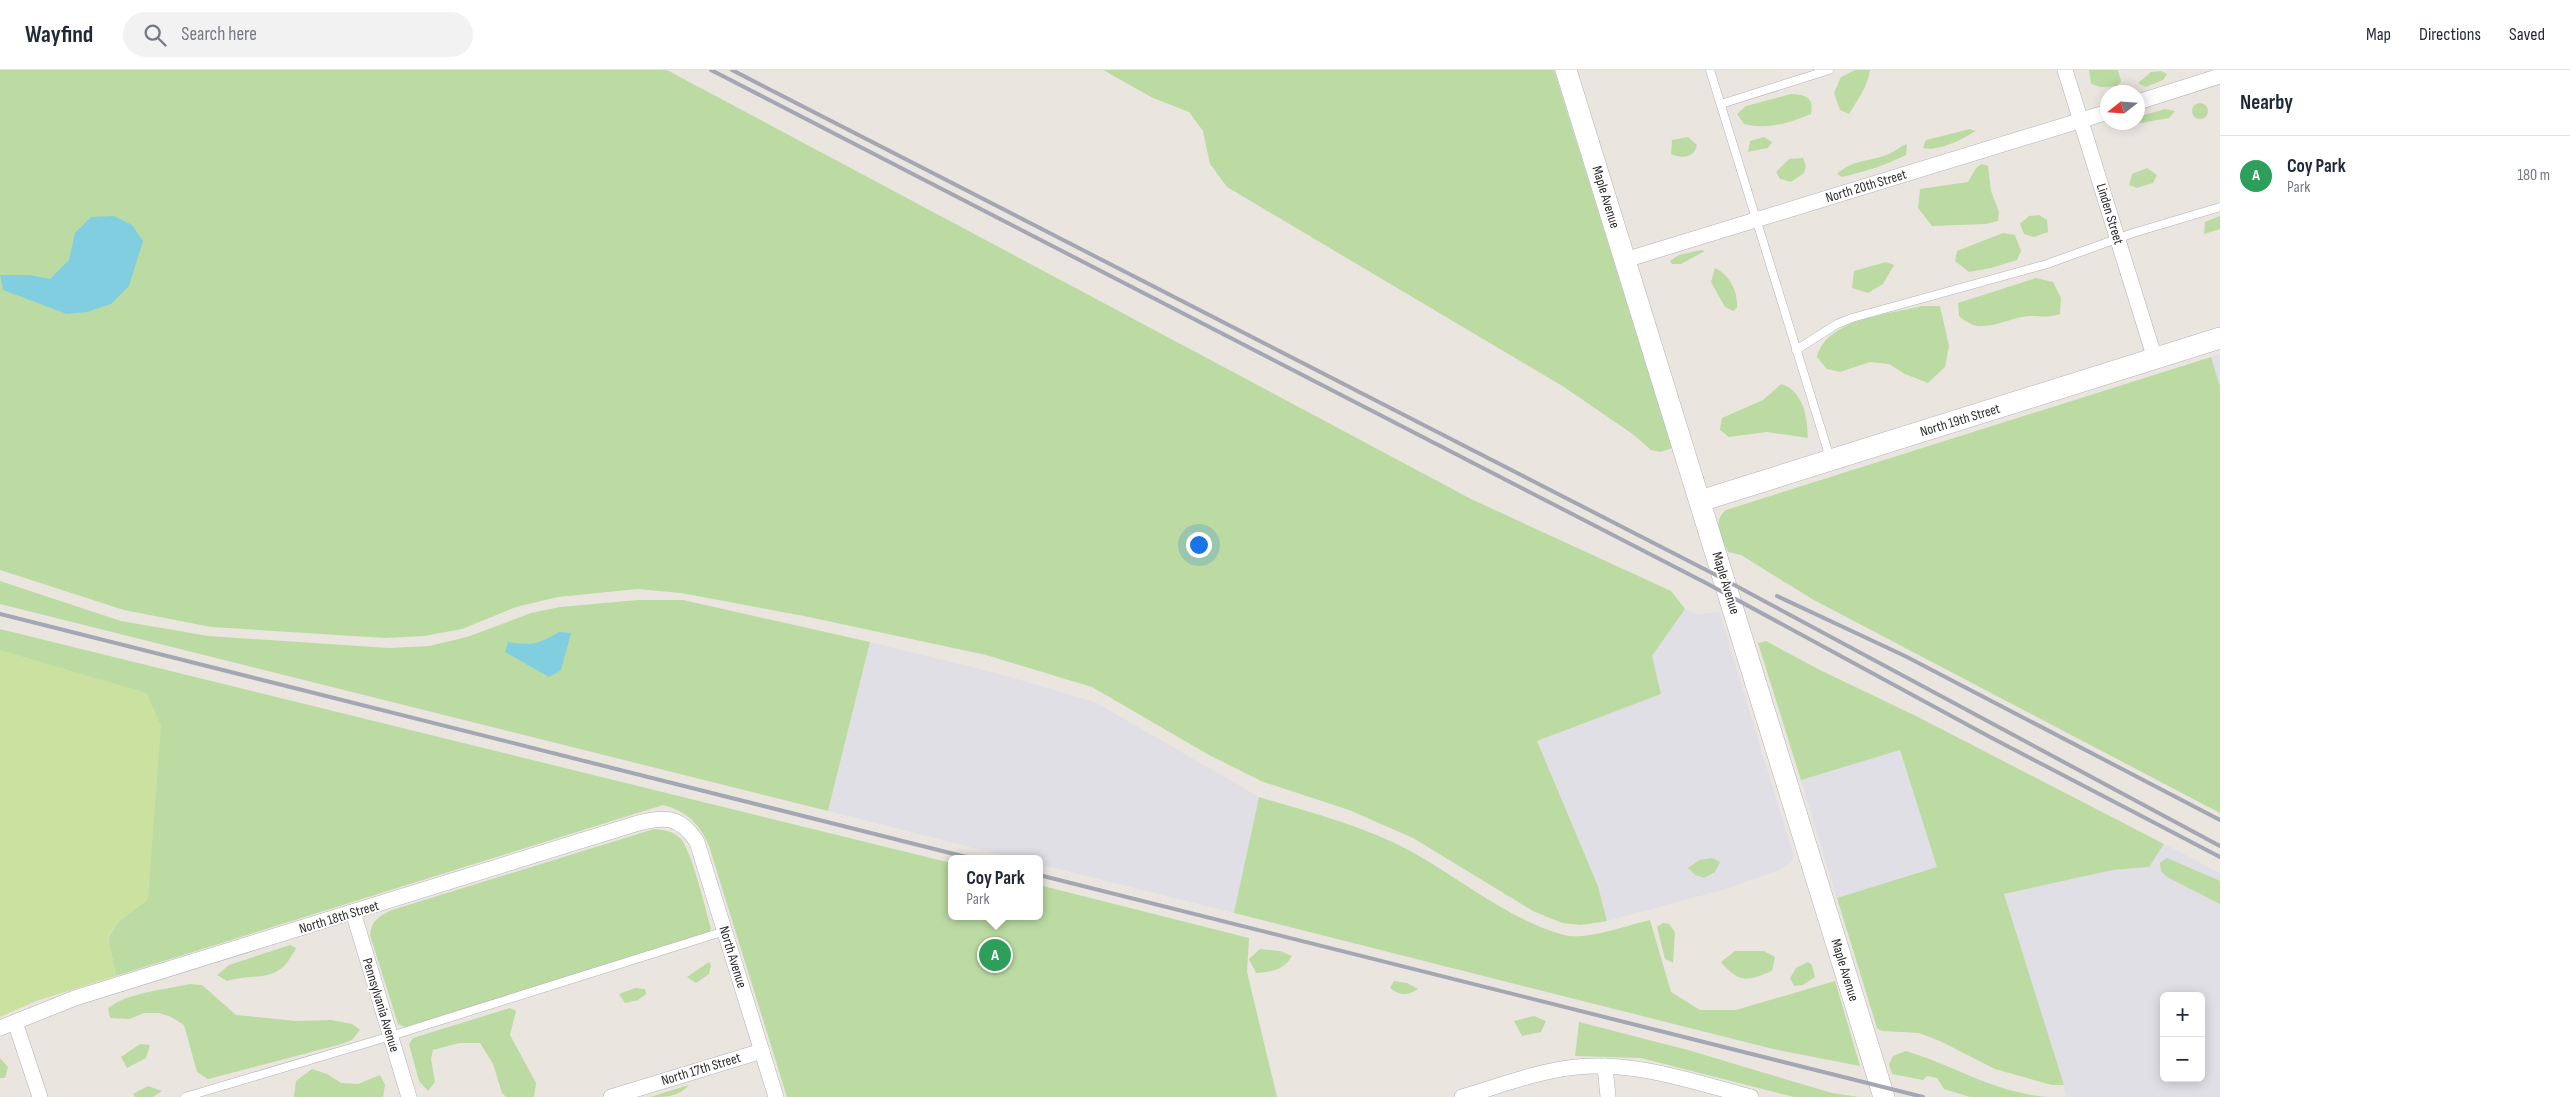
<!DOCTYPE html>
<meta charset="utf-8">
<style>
body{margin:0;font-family:"Sofia Sans Condensed",sans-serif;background:#f2f2f3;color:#1f2937}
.controls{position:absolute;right:15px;bottom:15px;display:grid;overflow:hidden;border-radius:8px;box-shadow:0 2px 12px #0003}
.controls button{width:45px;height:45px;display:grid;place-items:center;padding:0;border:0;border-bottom:1px solid #e0e1e3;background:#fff;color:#1f2937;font:25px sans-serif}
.compass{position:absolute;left:2100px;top:15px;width:45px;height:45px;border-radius:50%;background:#fff;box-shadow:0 2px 12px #0003;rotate:253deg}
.you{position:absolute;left:1198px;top:474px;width:18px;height:18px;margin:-12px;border:4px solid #fff;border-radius:50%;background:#1a73e8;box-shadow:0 0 0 8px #1a73e833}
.badge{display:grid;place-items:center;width:32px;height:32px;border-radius:50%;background:#547be3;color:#fff;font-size:16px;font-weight:700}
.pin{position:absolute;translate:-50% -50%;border:2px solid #fff;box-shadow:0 1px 5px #0006}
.popup{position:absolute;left:948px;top:785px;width:95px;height:65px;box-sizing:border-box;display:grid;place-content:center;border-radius:8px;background:#fff;filter:drop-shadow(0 1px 4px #0005);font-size:16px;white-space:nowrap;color:#747a83}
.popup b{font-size:19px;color:#1f2937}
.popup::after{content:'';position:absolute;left:50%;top:100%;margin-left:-10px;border:10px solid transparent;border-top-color:#fff}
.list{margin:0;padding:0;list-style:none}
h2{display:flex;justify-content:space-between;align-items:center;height:65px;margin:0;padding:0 20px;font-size:21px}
h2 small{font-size:16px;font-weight:400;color:#747a83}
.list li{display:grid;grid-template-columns:32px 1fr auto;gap:15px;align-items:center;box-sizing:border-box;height:80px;padding:0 20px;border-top:1px solid #e0e1e3}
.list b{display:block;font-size:19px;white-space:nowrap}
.list p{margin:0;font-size:16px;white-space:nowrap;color:#747a83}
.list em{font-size:16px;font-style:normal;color:#747a83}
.icon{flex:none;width:28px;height:28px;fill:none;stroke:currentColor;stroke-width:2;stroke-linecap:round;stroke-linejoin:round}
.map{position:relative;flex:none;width:2220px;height:1027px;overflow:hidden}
header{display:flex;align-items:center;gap:30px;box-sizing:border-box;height:70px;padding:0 25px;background:#fff;border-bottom:1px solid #e0e1e3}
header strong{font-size:24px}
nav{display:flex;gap:28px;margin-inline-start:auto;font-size:18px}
.search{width:350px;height:45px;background:#f2f2f3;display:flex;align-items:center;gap:12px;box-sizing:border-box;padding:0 18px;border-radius:28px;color:#747a83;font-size:19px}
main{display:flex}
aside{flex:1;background:#fff}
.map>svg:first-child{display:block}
</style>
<header>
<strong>Wayfind</strong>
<div class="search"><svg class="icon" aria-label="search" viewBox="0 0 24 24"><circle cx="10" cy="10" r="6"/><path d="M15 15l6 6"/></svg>Search here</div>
<nav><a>Map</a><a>Directions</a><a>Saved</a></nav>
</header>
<main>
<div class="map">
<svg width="2220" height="1027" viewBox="0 0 2220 1027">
<rect width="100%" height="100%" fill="#ebe5df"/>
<g fill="#e0dfe5" fill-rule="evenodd">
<polygon points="2220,284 2220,317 2211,287"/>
<polygon points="1685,539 1697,545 1719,541 1793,784 1791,792 1777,801 1722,820 1607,851 1598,816 1537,671 1661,624 1652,586"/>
<polygon points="870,572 996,603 1095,632 1259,727 1234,843 1039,794 1039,789 1018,789 828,741"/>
<polygon points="1900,680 1937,797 1837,828 1801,710"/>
<path d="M2164 774 2220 803V1027H2067L2004 824 2113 800 2149 797ZM2164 926H2201V1008H2164Z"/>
</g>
<g fill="#bbdba3">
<polygon points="0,0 667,0 1471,429 1671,521 1685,539 1652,586 1661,624 1537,671 1598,816 1607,851 1581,855 1562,853 1533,841 1413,768 1349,740 1261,711 1209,685 1092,617 986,585 804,546 681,523 637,519 558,527 516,537 462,559 424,566 385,568 211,557 124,540 0,500"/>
<polygon points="1103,0 1554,0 1672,378 1661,382 1651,380 1634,365 1564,317 1227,117 1210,94 1203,61 1189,42 1153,28"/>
<path d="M1855 0H1870C1867 18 1858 29 1849 44L1840 40 1834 23 1841 7Z"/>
<polygon points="2089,0 2118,0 2121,11 2117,16 2101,17 2091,14"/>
<polygon points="2161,1 2167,4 2163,10 2146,17 2138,13 2151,2"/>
<path d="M1791 24C1806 25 1814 27 1811 44 1789 53 1768 60 1744 54L1737 44 1746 36Z"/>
<circle cx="2200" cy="41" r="8"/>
<polygon points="2165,39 2175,41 2169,48 2136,54 2141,46"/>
<path d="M1970 59 1975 61C1963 70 1936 82 1923 78L1926 70Z"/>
<path d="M1688 67 1697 75C1694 88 1682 89 1671 84L1672 70Z"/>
<polygon points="1764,67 1772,72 1768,78 1748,82 1750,71"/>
<path d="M1907 74 1906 85C1886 95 1864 102 1842 107L1837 104C1851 90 1872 91 1889 84 1896 81 1900 76 1907 74Z"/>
<polygon points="1803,88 1806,96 1804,103 1791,112 1780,109 1776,102 1789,89"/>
<polygon points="1982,94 1988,96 1991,121 1999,142 1998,151 1986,154 1932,156 1918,138 1920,119 1968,112 1976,98"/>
<polygon points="2147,98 2157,105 2153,113 2137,118 2129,115 2132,104"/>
<polygon points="2039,145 2047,150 2048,162 2034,167 2024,164 2020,154 2029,146"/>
<polygon points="2220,146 2220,159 2204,164 2205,152"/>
<polygon points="2003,163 2015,165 2021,181 2017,190 1991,198 1969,202 1955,191 1957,181"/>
<polygon points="1701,180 1705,181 1681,194 1672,194 1670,191 1679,185"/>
<polygon points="1886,192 1894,195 1883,214 1868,223 1852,218 1854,201"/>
<path d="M1715 198C1730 205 1738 222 1737 238L1733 241 1725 237 1711 212Z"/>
<path d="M2036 208 2053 212 2061 228 2060 244C2047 248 2042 246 2029 246 2013 247 1999 256 1983 256 1973 257 1966 252 1959 246L1958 233Z"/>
<path d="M1922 236H1940L1949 276 1945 297 1928 313 1905 304 1889 294 1870 292 1840 302 1827 299 1817 287C1826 249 1890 244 1922 236Z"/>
<path d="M2211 287 2220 317V743L1812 529 1741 485 1728 482C1722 468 1711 452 1726 440Z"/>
<path d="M1781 314C1804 321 1807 347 1808 368L1767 362 1729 367 1720 360 1722 348 1763 330Z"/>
<polygon points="0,511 121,551 208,566 389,578 429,576 467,567 531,543 560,537 638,530 683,530 870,572 828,741 0,534"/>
<path d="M0 559 951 793V846H1039V815L1249 868 1247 902 1277 1027H787L709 776C700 754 686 741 663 735L116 906 108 868 118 852 148 829 0 580Z"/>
<polygon points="1766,571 1820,600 1918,647 2164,774 2149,797 2113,800 2004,824 2064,1015 2052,1015 1995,999 1940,971 1919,963 1882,961 1877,958 1837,828 1937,797 1900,680 1801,710 1758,573"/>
<path d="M1259 727C1311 743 1365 756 1412 782 1459 808 1513 852 1564 865 1585 871 1628 855 1650 850L1671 922 1700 940H1736L1835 911 1860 996 1773 979 1234 843Z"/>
<path d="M654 759C664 760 673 761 680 768 692 780 705 839 711 858L709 863 426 951 405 957 398 954 370 865C371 851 379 846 392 840Z"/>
<polygon points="1712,788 1720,792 1715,802 1704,808 1695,805 1688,798 1699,790"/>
<polygon points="2167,788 2220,811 2220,834 2167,807 2161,801 2160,793"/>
<polygon points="1663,853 1669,854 1675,862 1673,893 1665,889 1657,857"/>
<path d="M290 875 296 878C278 915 260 902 227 911L217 905 229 895Z"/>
<path d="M1260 879 1280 881 1292 886C1284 900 1272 902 1256 903L1249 889Z"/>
<path d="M1735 881H1764L1775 887 1772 901C1747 911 1740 914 1721 892Z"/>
<polygon points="709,892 711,895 709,904 696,913 687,907"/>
<polygon points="1808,892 1812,895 1815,907 1803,915 1794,916 1790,908 1796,898"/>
<path d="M1394 911 1407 913 1418 919C1407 926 1401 926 1390 918Z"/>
<path d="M190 914 202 915 236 945 296 951 331 950 352 954 360 960 352 970 338 975 208 1009 197 1002 184 955 171 947 159 943H144L130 949 110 948 108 938C130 922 164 920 190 914Z"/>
<polygon points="635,918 645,919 646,924 638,930 625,933 619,924"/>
<polygon points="510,938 516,941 510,965 536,1013 534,1027 506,1027 502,1023 493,994 480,973 459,973 433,980 431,989 435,1012 428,1021 419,1011 409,974 413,968"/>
<polygon points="1534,946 1546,951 1541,962 1522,966 1514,951"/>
<polygon points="1579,952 1688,980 1832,1023 1859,1027 1794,1027 1641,988 1575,986"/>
<polygon points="140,974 150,975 146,988 127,998 121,987"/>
<path d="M1906 981C1956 996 1994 1023 2049 1027H1970L1944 1019 1937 1008 1927 1006 1923 1010 1892 1004 1889 994 1893 986Z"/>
<polygon points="0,988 8,997 5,1008 0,1008"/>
<polygon points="312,999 327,1004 341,1013 358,1014 380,1005 385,1015 383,1027 294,1027 296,1011"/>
<path d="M689 1015C678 1027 667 1027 650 1027Z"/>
<polygon points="148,1016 162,1021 153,1027 135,1027 133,1024"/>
</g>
<polygon fill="#cbe1a0" points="0,580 147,623 161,656 148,829 118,852 108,867 116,906 36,931 0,947"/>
<g fill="#80cee0">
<polygon points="114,146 132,155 143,171 129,216 111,234 87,242 67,244 3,220 0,205 29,205 50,209 69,190 75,163 91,147"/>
<path d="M559 562 571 563 561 600 549 607 505 582 508 572C531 576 539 574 559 562Z"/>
</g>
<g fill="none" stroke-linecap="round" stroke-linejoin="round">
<g stroke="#b0b2ba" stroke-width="9">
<g id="lane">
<polyline points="1710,0 1830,388"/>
<polyline points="1721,34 1829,0"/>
<polyline points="1796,280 1837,254 1852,248 2047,194 2133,163 2220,137"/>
<polyline points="185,1027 391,966 725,861"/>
</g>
</g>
<g stroke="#b0b2ba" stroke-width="16">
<g id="street">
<polyline points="2065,0 2155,289"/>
<polyline points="2138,32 2220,6"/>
<polyline points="1625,190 2108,42"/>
<polyline points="353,842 409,1027"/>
<polyline points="15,952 40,1027"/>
<path d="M0 958 75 928 635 754C663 746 680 745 697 772L776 1027"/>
<polyline points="1605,996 1608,1027"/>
<polyline points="611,1027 762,981"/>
<path d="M1462 1027C1499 1016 1538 1001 1576 997 1636 991 1694 1012 1751 1027"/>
</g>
</g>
<g stroke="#b0b2ba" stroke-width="22">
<g id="secondary">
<polyline points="1566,0 1884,1027"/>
<polyline points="1700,431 2220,268"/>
</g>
</g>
<use href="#lane" stroke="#fff" stroke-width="8"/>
<use href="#street" stroke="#fff" stroke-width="15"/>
<use href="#secondary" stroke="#fff" stroke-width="21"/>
<g stroke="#a3a6b3" stroke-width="4">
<polyline points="711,0 1706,513 1990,667 2220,787"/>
<polyline points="732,0 1712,503 2220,776"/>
<polyline points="1777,526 1905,586 2220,750"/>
<polyline points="0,544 974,789"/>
<polyline points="1039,805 1923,1027"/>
</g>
</g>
<g text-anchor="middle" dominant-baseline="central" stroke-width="4" stroke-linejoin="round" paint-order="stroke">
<g font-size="14" fill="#2b2b2b" stroke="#fff">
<text transform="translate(1866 116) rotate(-17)">North 20th Street</text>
<text transform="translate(1606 127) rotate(73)">Maple Avenue</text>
<text transform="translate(2110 144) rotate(73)">Linden Street</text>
<text transform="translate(1960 350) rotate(-17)">North 19th Street</text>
<text transform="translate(1726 513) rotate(73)">Maple Avenue</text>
<text transform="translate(339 847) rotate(-17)">North 18th Street</text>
<text transform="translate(733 887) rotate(73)">North Avenue</text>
<text transform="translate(1845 900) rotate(73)">Maple Avenue</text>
<text transform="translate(381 935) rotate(73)">Pennsylvania Avenue</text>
<text transform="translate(701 999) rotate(-17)">North 17th Street</text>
</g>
</g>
</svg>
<div class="controls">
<button>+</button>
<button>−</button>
</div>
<svg class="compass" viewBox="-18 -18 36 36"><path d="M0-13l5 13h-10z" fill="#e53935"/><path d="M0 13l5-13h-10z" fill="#747a83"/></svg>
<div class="you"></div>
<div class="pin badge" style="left:995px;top:885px;background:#2e9e5b">A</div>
<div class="popup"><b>Coy Park</b>Park</div>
</div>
<aside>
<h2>Nearby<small></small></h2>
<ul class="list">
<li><span class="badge" style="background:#2e9e5b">A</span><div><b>Coy Park</b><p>Park</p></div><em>180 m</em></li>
</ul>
</aside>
</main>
